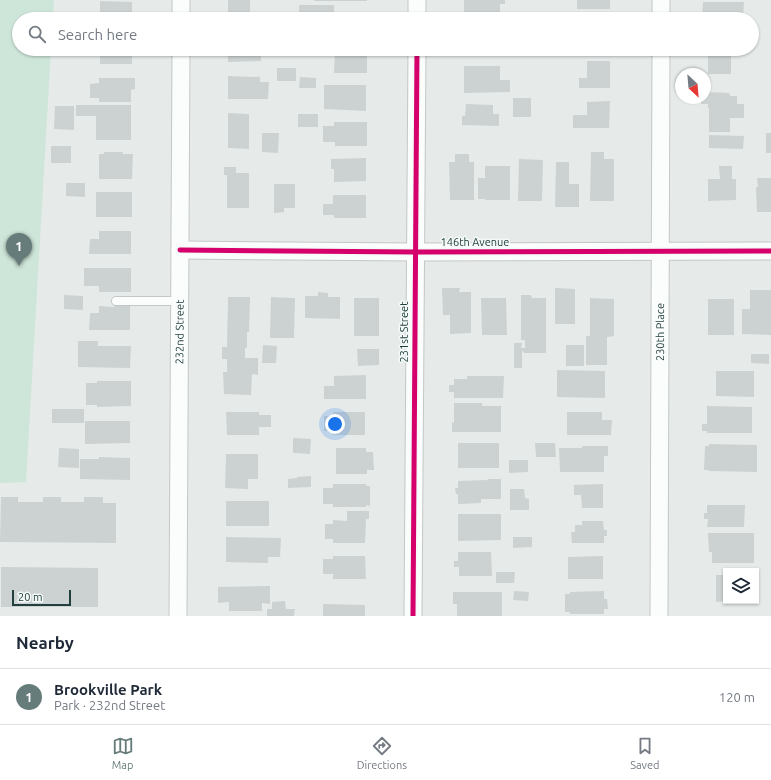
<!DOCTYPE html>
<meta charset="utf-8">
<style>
body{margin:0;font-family:Ubuntu,sans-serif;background:#f6f6f7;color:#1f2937}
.controls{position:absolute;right:12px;bottom:12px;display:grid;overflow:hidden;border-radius:0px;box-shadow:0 1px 3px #0004}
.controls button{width:36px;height:36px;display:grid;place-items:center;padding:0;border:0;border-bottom:1px solid #e0e1e3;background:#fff;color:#1f2937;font:20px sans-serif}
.compass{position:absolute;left:675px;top:68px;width:36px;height:36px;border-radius:50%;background:#fff;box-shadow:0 1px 3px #0004;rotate:154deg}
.scale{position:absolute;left:12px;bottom:10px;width:59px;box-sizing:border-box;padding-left:4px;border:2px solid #21403d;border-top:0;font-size:11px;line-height:14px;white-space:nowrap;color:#21403d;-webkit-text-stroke:3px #f4faf8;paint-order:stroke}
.you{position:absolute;left:335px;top:424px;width:14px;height:14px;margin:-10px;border:3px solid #fff;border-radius:50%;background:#1a73e8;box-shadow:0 0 0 6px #1a73e833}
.badge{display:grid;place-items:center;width:26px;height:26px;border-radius:50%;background:#667c7a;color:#fff;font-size:13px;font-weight:700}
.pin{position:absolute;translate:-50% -33px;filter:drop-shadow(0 1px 2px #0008)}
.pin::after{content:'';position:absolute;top:21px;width:14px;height:12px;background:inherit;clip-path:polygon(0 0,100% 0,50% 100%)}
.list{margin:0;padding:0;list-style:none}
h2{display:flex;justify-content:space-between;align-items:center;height:52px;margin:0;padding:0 16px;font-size:17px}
h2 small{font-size:13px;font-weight:400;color:#747a83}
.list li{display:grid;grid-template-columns:26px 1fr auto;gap:12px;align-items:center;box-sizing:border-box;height:56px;padding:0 16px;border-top:1px solid #e0e1e3}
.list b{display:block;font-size:15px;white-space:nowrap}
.list p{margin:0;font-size:13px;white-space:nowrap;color:#747a83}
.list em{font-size:13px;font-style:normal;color:#747a83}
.icon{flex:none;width:22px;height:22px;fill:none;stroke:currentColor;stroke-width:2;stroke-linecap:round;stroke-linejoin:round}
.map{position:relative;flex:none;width:771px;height:616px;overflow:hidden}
.search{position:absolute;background:#fff;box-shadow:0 1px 3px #0004;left:12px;right:12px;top:12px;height:44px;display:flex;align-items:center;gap:10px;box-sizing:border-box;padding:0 14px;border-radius:22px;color:#747a83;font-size:15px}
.sheet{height:108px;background:#fff}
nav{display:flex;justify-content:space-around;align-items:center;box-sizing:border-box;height:56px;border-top:1px solid #e0e1e3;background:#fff;font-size:11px;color:#747a83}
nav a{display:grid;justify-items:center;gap:2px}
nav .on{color:#667c7a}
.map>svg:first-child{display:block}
</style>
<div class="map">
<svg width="771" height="616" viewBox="0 0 771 616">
<rect width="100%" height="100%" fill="#e6ebea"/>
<polygon fill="#cee5d9" points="0,0 54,0 53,19 19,19 19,49 51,49 26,482 0,483"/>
<g fill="#ccd2d1">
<rect x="228" y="0" width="22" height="19"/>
<rect x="314" y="0" width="53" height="1"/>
<polygon points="464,0 505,0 505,4 500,4 500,19 464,19"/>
<rect x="577" y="0" width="33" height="9"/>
<polygon points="100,1 132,2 132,19 100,19"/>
<polygon points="703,2 744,2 743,19 702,18"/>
<polygon points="299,5 334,5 334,13 368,13 368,19 299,19"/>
<rect x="100" y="49" width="32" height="15"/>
<polygon points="228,49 261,49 261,61 228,62"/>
<polygon points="465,49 500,49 500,56 464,56"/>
<rect x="708" y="49" width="23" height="25"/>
<polygon points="335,50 367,50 367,73 334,73"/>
<polygon points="587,61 610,61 610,88 579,88 579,78 587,78"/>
<polygon points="464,66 500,66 500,80 510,80 510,92 464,93"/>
<rect x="277" y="68" width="19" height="13"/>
<polygon points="228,76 260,77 260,82 269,82 268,99 228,99"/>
<polygon points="300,77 316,78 316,88 299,88"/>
<polygon points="99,78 135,78 135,89 131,90 131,102 99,102 99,98 90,98 90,84 99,83"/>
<polygon points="324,85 366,85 366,111 324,109"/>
<polygon points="705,92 729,93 730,96 737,96 737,104 744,104 744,118 730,118 730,132 709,132 709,108 708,108 708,104 701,104 701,98 705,98"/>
<rect x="513" y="98" width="18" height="19"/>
<polygon points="610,101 609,128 573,128 573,115 587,115 587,102"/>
<polygon points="466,104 493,105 493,114 499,114 499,126 462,125 462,116 465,116"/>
<polygon points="76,105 131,105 131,140 96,140 96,116 76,116"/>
<polygon points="55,106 74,106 74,130 54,129"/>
<polygon points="228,113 249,114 249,149 228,148"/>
<rect x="298" y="114" width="20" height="13"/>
<polygon points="334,122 367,122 367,146 335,146 335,142 323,142 323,126 334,126"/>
<polygon points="262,133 279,133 278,153 262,152"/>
<rect x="766" y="133" width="5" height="20"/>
<polygon points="709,135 744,136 743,149 709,148"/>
<rect x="51" y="146" width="20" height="17"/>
<polygon points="104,152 123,152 123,154 133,154 132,179 99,179 99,154 104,154"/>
<polygon points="591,152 604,152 604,159 614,159 614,201 590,201"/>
<polygon points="455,154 469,154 469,162 474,162 474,200 450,200 449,162 455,162"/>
<polygon points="366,158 366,181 334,182 334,169 331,169 331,159"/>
<polygon points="519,159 543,160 542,201 518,201"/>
<polygon points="556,162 569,162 569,184 579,184 579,207 555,207"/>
<polygon points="485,166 510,166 510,200 485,200 485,199 478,199 478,178 485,178"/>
<polygon points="719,166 732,166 732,179 736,179 736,200 708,201 708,179 720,179"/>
<polygon points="224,167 236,167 236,173 249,173 249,208 227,208 227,175 224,175"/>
<polygon points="757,178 771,178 771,212 757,212 756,187 758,187"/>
<polygon points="66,183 85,183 85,197 66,196"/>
<polygon points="274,184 295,184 295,208 284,208 284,212 274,213"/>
<rect x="96" y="192" width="36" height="25"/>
<polygon points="333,195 366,195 366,218 334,218 334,215 323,215 323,204 333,204"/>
<polygon points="99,231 131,231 131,254 89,254 90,239 99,239"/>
<polygon points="84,268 131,268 131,292 99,292 99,286 84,286"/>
<polygon points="442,288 460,288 459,292 471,292 471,333 450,334 450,315 443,315"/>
<polygon points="555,288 575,289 575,324 555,324"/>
<polygon points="750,290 771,290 771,335 742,334 742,309 750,309"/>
<polygon points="318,292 328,293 328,297 340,297 340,319 305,318 305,296 318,296"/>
<polygon points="64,295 83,296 83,310 64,309"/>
<polygon points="521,295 531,295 532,298 546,298 546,353 524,353 523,351 522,351 522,368 514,368 514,343 522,343 521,348 525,348 525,340 521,340"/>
<polygon points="228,297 250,297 249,332 247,332 247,348 245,348 245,358 258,358 258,375 252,374 251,395 224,394 223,372 227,372 227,359 222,359 222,347 227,347"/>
<polygon points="271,297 295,298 294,338 270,338"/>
<rect x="354" y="298" width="25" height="38"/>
<polygon points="481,298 506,298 507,335 482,335"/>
<polygon points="590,298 614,299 614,336 607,337 607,365 586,365 586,336 590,336"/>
<rect x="708" y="299" width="26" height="36"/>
<polygon points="114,303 121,303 121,306 130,306 130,330 89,330 90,313 99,313 99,306 114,307"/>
<polygon points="78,341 98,341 98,346 131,346 130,368 78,367"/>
<polygon points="263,345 277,346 276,363 262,363"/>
<rect x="566" y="345" width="18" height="21"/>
<polygon points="357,349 379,349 379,365 358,366"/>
<polygon points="751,354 769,354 769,364 751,363"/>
<polygon points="557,370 605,371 605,398 557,397"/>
<polygon points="716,371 754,371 754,397 716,396"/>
<polygon points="366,375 366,399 324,399 324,386 334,386 334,376"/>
<polygon points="467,376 504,376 503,398 454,398 454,392 449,392 449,385 454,385 454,379 467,379"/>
<polygon points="97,381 131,381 131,406 97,407 97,405 86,405 86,383 97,383"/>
<polygon points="454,403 482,403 482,406 501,406 501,432 452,432 452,422 454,423"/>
<polygon points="707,406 752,407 752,433 707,433 707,431 702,431 702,424 707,424"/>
<rect x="52" y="409" width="32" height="14"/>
<polygon points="226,412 259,412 259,415 271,415 271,427 259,427 259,435 227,435"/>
<polygon points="333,412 365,412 365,435 333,435 333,431 324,431 324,416 334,416"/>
<polygon points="567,412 602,412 602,420 612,420 611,435 567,435"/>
<polygon points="85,421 130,421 130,443 85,444"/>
<polygon points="293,438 311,439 310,454 293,453"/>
<rect x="458" y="443" width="41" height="25"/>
<polygon points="535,443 555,443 556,457 536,457"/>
<polygon points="709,444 757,445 757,472 709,471 709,470 704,470 705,446 709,446"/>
<polygon points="582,446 608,446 608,456 604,456 604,472 560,472 559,448 582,448"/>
<polygon points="59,448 79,449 79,468 58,467"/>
<polygon points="336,448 366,448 366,452 373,452 374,470 367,470 367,474 336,474"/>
<polygon points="226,454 258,454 258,479 248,479 248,489 225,488"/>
<polygon points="99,457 130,458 130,480 80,479 80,459 99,459"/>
<polygon points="509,460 528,460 528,472 509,473"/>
<polygon points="311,476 311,487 288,488 288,479 297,478 297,477"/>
<polygon points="488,479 501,479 501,499 481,499 481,503 458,504 458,494 456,494 455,488 458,488 458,481 488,480"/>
<polygon points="333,484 366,484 366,486 370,486 370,506 366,505 366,507 333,507 333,504 323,504 323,488 333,488"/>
<polygon points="603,484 603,508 582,508 581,495 574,495 574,485"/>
<polygon points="510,489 524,489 525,498 529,499 529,510 510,510"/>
<polygon points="1,497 18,497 18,502 43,502 43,497 61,497 61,502 84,502 84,497 103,497 103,503 116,503 116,543 0,542"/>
<rect x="226" y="501" width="43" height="25"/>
<polygon points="707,505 745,505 744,527 707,527 708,519 704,519 704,513 707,513"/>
<polygon points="347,511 369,511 369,519 366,519 365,543 333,543 333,539 325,539 325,524 333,524 333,520 347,521"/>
<polygon points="458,514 501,514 501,540 458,541"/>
<polygon points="582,521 603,521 604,530 607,530 607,536 604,536 604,543 572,543 571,532 575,532 575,525 582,525"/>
<polygon points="708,533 754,533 754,563 712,563 712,552 709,552"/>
<polygon points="226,537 281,538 280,557 268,557 268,563 226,562"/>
<polygon points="513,537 532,537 532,547 513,548"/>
<polygon points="458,552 491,552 492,576 459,576 459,567 454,567 454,561 458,561"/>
<polygon points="333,556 365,556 366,579 333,579 333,574 323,574 323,559 333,559"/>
<polygon points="603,556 603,579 568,579 568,557"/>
<polygon points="1,567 98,568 98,607 1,607"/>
<polygon points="496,572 515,572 514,583 496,583"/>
<polygon points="716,575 726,575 726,601 716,602"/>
<polygon points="270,586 270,604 262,603 262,611 229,611 229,602 218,603 218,587"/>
<polygon points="514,591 529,592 528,601 513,600"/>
<polygon points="604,591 604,599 607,599 608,609 604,609 604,614 570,614 570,612 565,612 565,594 570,594 570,592"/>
<polygon points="453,592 502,592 502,616 457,616 457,604 453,604"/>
<polygon points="285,601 286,609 295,609 294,616 267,616 267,609 272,609 272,602"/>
<polygon points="323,604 365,605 365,616 323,616"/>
</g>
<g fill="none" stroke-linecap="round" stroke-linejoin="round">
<g stroke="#c3c8c7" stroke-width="10">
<polyline id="lane" points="116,301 179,301"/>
</g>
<g stroke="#c3c8c7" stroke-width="19">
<g id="street">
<polyline points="181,19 181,0"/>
<polyline points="417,19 417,0"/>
<polyline points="661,19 661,0"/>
<polyline points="180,250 416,252 771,251"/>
<path id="s1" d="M178 616 181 49"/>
<polyline points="413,616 417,49"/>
<path id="s2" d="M659 616 661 49"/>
</g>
</g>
<use href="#lane" stroke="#fbfcfc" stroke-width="8"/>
<use href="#street" stroke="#fbfcfc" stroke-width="17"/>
<g stroke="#f4faf8" stroke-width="8">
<g id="cycleway">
<polyline points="180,250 416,252 771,251"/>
<polyline points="413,616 417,49"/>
</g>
</g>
<use href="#cycleway" stroke="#d6006c" stroke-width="5"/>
</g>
<g text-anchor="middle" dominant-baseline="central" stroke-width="3" stroke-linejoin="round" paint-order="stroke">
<g font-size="11" fill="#21403d" stroke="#f4faf8">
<text x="475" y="242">146th Avenue</text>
<text stroke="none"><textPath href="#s1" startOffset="284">232nd Street</textPath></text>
<text transform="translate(404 332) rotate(-90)">231st Street</text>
<text stroke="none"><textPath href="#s2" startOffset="284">230th Place</textPath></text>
</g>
</g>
</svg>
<div class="controls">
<button><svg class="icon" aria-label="layers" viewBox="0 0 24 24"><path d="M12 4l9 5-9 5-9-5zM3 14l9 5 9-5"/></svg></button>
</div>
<svg class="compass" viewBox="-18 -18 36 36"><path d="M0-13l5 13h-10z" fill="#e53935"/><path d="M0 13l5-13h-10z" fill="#747a83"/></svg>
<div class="scale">20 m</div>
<div class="you"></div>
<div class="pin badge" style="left:19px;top:266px">1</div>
<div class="search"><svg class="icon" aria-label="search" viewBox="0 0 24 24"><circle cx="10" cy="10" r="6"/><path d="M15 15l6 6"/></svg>Search here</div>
</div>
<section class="sheet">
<h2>Nearby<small></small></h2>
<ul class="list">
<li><span class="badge">1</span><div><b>Brookville Park</b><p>Park · 232nd Street</p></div><em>120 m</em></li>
</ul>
</section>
<nav>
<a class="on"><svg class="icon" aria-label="map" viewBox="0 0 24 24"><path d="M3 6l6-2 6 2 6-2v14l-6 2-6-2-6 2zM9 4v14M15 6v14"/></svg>Map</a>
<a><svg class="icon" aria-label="directions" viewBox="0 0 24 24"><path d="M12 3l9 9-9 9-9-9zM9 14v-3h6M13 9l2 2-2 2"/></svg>Directions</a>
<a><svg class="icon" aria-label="saved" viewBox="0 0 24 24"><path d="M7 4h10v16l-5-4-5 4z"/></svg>Saved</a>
</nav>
